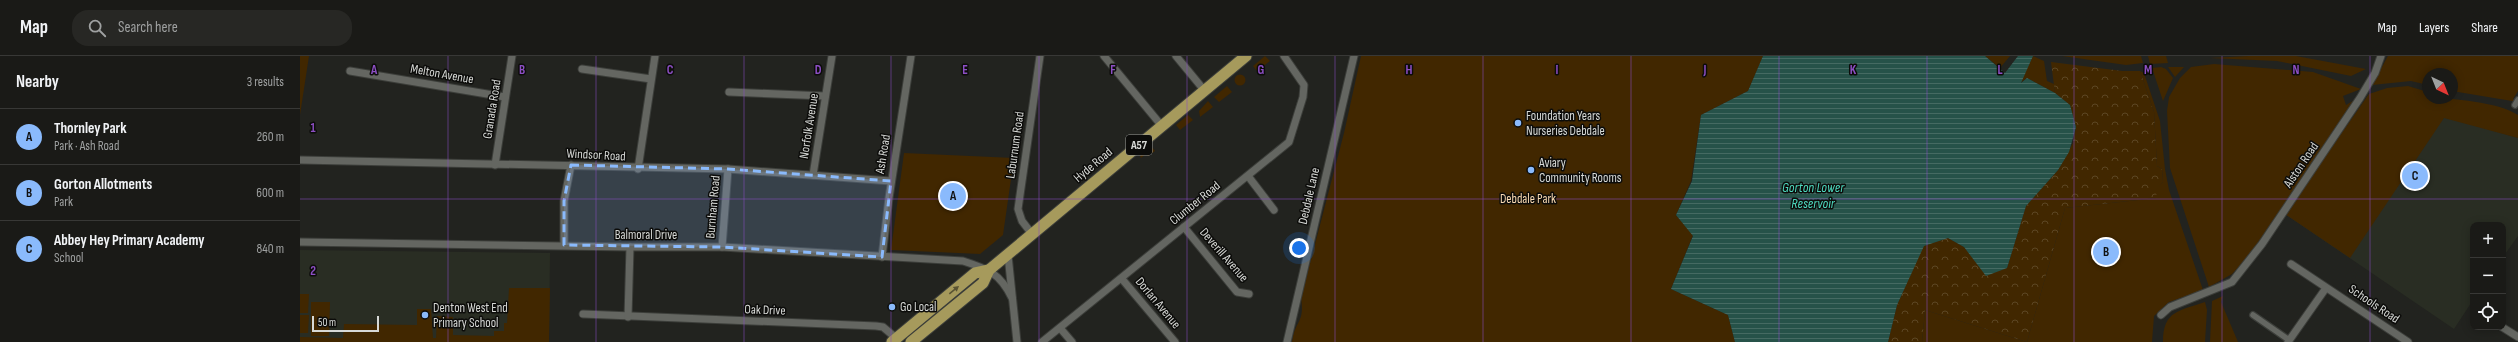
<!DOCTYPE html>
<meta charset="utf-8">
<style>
body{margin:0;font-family:"Sofia Sans Condensed",sans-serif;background:#272724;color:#f1f3f6}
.controls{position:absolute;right:12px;bottom:12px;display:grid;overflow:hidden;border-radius:8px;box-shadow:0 2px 10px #0003}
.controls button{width:36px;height:36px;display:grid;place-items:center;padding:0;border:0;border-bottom:1px solid #383836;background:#1a1a17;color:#f1f3f6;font:20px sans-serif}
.compass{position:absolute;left:2122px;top:12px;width:36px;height:36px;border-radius:50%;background:#1a1a17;box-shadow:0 2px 10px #0003;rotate:137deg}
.scale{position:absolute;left:12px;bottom:10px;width:67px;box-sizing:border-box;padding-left:4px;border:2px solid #d7d9d6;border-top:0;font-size:11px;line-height:14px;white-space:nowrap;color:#d7d9d6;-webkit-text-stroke:3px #0c0c0a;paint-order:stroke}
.you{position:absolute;left:999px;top:192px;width:14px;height:14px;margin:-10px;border:3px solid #fff;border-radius:50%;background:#1a73e8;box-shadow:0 0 0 6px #1a73e833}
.badge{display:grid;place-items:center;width:26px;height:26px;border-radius:50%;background:#8abafc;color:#111;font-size:13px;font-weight:700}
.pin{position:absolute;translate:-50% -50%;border:2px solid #fff;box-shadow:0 1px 4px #0006}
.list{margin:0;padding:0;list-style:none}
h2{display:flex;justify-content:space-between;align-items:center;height:52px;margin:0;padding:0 16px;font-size:17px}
h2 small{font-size:13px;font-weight:400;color:#9fa1a1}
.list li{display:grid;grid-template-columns:26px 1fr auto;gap:12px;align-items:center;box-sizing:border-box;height:56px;padding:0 16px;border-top:1px solid #383836}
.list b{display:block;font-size:15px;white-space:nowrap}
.list p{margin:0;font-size:13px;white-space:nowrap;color:#9fa1a1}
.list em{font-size:13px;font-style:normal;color:#9fa1a1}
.icon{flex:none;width:22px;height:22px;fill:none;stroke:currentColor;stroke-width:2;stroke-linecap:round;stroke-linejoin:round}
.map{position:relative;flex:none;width:2218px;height:286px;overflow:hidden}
header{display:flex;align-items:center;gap:24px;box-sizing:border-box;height:56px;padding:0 20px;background:#1a1a17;border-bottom:1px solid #383836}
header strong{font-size:19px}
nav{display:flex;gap:22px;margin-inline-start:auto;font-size:14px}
.search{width:280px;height:36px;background:#272724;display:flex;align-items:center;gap:10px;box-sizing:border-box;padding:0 14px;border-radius:16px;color:#9fa1a1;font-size:15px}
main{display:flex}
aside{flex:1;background:#1a1a17}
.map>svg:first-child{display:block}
</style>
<header>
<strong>Map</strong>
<div class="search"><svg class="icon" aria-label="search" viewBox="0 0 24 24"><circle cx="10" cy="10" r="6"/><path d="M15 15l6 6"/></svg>Search here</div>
<nav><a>Map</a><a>Layers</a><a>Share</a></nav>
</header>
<main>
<aside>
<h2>Nearby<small>3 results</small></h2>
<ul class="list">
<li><span class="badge">A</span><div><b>Thornley Park</b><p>Park · Ash Road</p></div><em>260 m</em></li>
<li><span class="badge">B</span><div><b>Gorton Allotments</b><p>Park</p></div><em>600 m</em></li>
<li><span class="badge">C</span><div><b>Abbey Hey Primary Academy</b><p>School</p></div><em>840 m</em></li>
</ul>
</aside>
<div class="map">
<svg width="2218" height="286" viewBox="0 0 2218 286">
<defs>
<pattern id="forest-crowns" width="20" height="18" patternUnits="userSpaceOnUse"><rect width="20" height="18" fill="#412700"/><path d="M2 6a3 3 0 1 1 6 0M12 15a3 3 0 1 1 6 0" fill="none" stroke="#5c4624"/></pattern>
<pattern id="water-rules" width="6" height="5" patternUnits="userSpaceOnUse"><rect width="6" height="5" fill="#265249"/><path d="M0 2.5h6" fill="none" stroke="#456a62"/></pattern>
</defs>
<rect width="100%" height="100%" fill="#22231f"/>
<g fill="#292d23">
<polygon points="2069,38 2218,82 2218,180 2203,201 2203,169 2173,169 2173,244 2154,273 1985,158"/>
<polygon points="0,194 250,197 249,286 0,286"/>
</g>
<g fill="#412700">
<polygon points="0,0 9,0 0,59"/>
<polygon points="965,0 970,5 957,15 953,10"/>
<path d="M1061 0H1463L1448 35 1401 59 1391 125 1376 159 1393 179 1371 233 1428 259 1435 286H992C995 264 1005 267 1001 242L1044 77Z"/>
<polygon points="1685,0 1710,0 1700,12"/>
<polygon points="1733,0 1744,5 1747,25 1754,28 1755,37 1727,22 1720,27"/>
<polygon points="1762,0 1841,0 1843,7 1826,9"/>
<polygon points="1848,0 1866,0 1868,7 1850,8"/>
<polygon points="1948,0 1996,0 2066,13 2051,20 1977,5 1910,2"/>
<polygon points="2088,0 2218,0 2218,35 2213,43 2218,46 2152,35 2152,18 2128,18 2128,29 2111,25 2072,29"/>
<polygon points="1914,8 2013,16 2061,33 2043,40 2046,49 2056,43 1948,201 1932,218 1909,231 1870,112 1867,55 1869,41 1880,22 1891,11"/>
<polygon points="1861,11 1866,13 1873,22 1863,45 1852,12"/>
<polygon points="1868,11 1884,11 1875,21"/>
<polygon points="1840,15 1844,17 1860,65 1865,113 1869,134 1903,234 1869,246 1854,260 1852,286 1622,286 1625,254 1727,286 1765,152 1856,142 1856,133 1863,126 1862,113 1857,110 1854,56"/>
<circle cx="940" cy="24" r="5.5"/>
<polygon points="927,30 932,36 919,46 914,41"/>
<path d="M2108 30 2128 36V42C2152 42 2198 46 2218 59V82L2144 62 2050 202 1985 158 2069 38 2087 32Z"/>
<polygon points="908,45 913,51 900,61 899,55"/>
<polygon points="888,59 893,64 880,74 876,69"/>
<polygon points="851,90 855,95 848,100 846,98 841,102 840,100"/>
<polygon points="604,97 714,102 703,179 680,198 591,194"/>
<polygon points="209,232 250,232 249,286 0,286 0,281 43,282 44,268 117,269 117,253 131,253 133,282 136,282 137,260 153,261 153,279 194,280 194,275 204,275 204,267 207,267"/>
<polygon points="0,238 9,238 8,257 0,257"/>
<polygon points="1923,240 1921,246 1938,286 1910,286 1912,245"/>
<polygon points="11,246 30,246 29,280 11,280"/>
<path d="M1905 246 1907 254 1905 286H1863C1863 254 1880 255 1905 246Z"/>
<polygon points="0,259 9,259 8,277 0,277"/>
</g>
<polygon fill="url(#forest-crowns)" points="1751,6 1822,15 1840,15 1854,56 1857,110 1862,113 1863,126 1857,133 1856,142 1765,152 1727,286 1625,254 1622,286 1588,286 1597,249 1623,190 1648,182 1664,191 1686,219 1707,212 1726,150 1758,114 1773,87 1776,71 1770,49 1755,37"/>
<polygon fill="url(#water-rules)" points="1463,0 1685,0 1705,17 1718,0 1733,0 1721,27 1727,22 1755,37 1770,49 1776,71 1769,96 1758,114 1726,150 1707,212 1686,220 1664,191 1648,182 1624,190 1597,249 1588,286 1435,286 1428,259 1371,233 1393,180 1376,159 1392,125 1401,59 1448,35"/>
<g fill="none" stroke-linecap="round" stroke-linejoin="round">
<g stroke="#3c3e3a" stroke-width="8">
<g id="pedestrian">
<polyline points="2215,49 2218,44"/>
<polyline points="1953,259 1989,284"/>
</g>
</g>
<g stroke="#3c3e3a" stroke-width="9">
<g id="minor">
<polyline points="804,0 861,69"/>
<polyline points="876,0 904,34"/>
<polyline points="282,13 351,23"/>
<polyline points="50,15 205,41"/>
<polyline points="429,36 525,40"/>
<polyline points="0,104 428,113 591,125"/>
<polyline points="195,109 212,0"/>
<polyline points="338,113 355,0"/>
<polyline points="513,119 532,0"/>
<polyline points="948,120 974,154"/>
<polyline points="884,171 937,236 949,238"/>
<polyline points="732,178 722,165 718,153 740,0"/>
<path d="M0 186 330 191H422L663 205C688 213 700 217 712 242"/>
<polyline points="264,189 264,145 271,109"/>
<polyline points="422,191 428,113"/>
<polyline points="708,199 717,286"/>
<polyline points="582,201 589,142 611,0"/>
<polyline points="1991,208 2108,286"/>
<polyline points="822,223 875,286"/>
<polyline points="283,258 576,270 583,271 596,282"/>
<polyline points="1861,259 1870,251 1932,226 1962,188 2060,42 2075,17 2081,0"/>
<polyline points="328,261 330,191"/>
<polyline points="2202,271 2218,281"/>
<polyline points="760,272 772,286"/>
<polyline points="742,286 989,86 1003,41 1004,29 984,0"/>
<polyline points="987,286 1054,0"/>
<polyline points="1988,286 2026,232"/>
</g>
</g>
<g stroke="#3c3e3a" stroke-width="13">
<g id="trunk">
<polyline points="592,286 675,217 689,214"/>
<polyline points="611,286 683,227 689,214 946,0"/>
</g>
</g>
<use href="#pedestrian" stroke="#646661" stroke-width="5.5"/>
<use href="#minor" stroke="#646661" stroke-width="7"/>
<use href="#trunk" stroke="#a69a5c" stroke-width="11"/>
</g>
<defs><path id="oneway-solid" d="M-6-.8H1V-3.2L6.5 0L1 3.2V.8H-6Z"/></defs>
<use fill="#595333" href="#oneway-solid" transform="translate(654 234) rotate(-39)"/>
<path fill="#8abafc" fill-opacity="0.2" stroke="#8abafc" stroke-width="3" stroke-dasharray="8 5" stroke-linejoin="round" d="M271 109 428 113 591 125 582 201 422 191 264 189V145Z"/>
<path fill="none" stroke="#8d4fc4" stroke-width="1" stroke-opacity="0.55" d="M148 0V286M296 0V286M444 0V286M591 0V286M739 0V286M887 0V286M1035 0V286M1183 0V286M1331 0V286M1479 0V286M1627 0V286M1774 0V286M1922 0V286M2070 0V286M0 143H2218"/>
<g fill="#8abafc" stroke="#0c0c0a" stroke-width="1.5">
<circle cx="1218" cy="67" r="4"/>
<circle cx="1231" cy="114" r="4"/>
<circle cx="592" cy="251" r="4"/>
<circle cx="125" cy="259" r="4"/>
</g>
<g text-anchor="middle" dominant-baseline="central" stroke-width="3" stroke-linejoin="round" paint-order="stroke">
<rect fill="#0c0c0a" stroke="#9a9c99" stroke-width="1" x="826" y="79" width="26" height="20" rx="3"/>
<g font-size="12" font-weight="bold" fill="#d7d9d6">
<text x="839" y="89">A57</text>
</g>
<g font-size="13" fill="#d7d9d6" stroke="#0c0c0a">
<text transform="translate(142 18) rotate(10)">Melton Avenue</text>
<text transform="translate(192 53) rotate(-81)">Granada Road</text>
<text transform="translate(509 70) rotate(-81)">Norfolk Avenue</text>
<text transform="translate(715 89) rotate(-82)">Laburnum Road</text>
<text transform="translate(583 98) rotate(-81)">Ash Road</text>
<text transform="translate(296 99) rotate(3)">Windsor Road</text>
<text transform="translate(793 109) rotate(-40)">Hyde Road</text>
<text transform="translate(2001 109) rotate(-56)">Alston Road</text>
<text transform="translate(1009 140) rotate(-77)">Debdale Lane</text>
<text transform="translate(895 147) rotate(-39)">Clumber Road</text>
<text transform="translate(413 151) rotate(-85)">Burnham Road</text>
<text x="346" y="179">Balmoral Drive</text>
<text transform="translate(924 199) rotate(49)">Deverill Avenue</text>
<text transform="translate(858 247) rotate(50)">Dorlan Avenue</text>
<text transform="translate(2074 248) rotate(34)">Schools Road</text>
<text transform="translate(465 254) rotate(2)">Oak Drive</text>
</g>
<g font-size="13" fill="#d7d9d6" stroke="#0c0c0a" text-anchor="start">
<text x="1226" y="60">Foundation Years<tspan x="1226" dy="15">Nurseries Debdale</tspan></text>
<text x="1239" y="107">Aviary<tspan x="1239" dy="15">Community Rooms</tspan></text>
<text x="600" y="251">Go Local</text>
<text x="133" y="252">Denton West End<tspan x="133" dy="15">Primary School</tspan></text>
</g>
<g font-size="13" fill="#fbdbb3" stroke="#0c0c0a">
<text x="1228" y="143">Debdale Park</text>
</g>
<g font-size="14" font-style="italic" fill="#4edbc0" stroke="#0c0c0a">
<text x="1513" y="131">Gorton Lower<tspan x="1513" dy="16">Reservoir</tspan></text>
</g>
</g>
<g font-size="13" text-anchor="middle" font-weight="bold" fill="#8d4fc4" stroke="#0c0c0a" stroke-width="3" stroke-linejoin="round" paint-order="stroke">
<text x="74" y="18">A</text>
<text x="222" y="18">B</text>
<text x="370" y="18">C</text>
<text x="518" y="18">D</text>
<text x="665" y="18">E</text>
<text x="813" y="18">F</text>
<text x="961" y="18">G</text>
<text x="1109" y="18">H</text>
<text x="1257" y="18">I</text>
<text x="1405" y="18">J</text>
<text x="1553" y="18">K</text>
<text x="1700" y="18">L</text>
<text x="1848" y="18">M</text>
<text x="1996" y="18">N</text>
<text x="13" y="76">1</text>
<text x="13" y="219">2</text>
</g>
</svg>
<div class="controls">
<button>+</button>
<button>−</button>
<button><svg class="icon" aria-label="locate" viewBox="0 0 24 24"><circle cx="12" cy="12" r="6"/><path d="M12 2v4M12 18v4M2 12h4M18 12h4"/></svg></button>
</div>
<svg class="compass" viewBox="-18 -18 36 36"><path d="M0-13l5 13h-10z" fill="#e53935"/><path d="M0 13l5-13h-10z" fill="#9fa1a1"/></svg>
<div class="scale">50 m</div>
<div class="you"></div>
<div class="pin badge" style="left:653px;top:140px">A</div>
<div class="pin badge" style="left:1806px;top:196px">B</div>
<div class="pin badge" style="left:2115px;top:120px">C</div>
</div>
</main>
